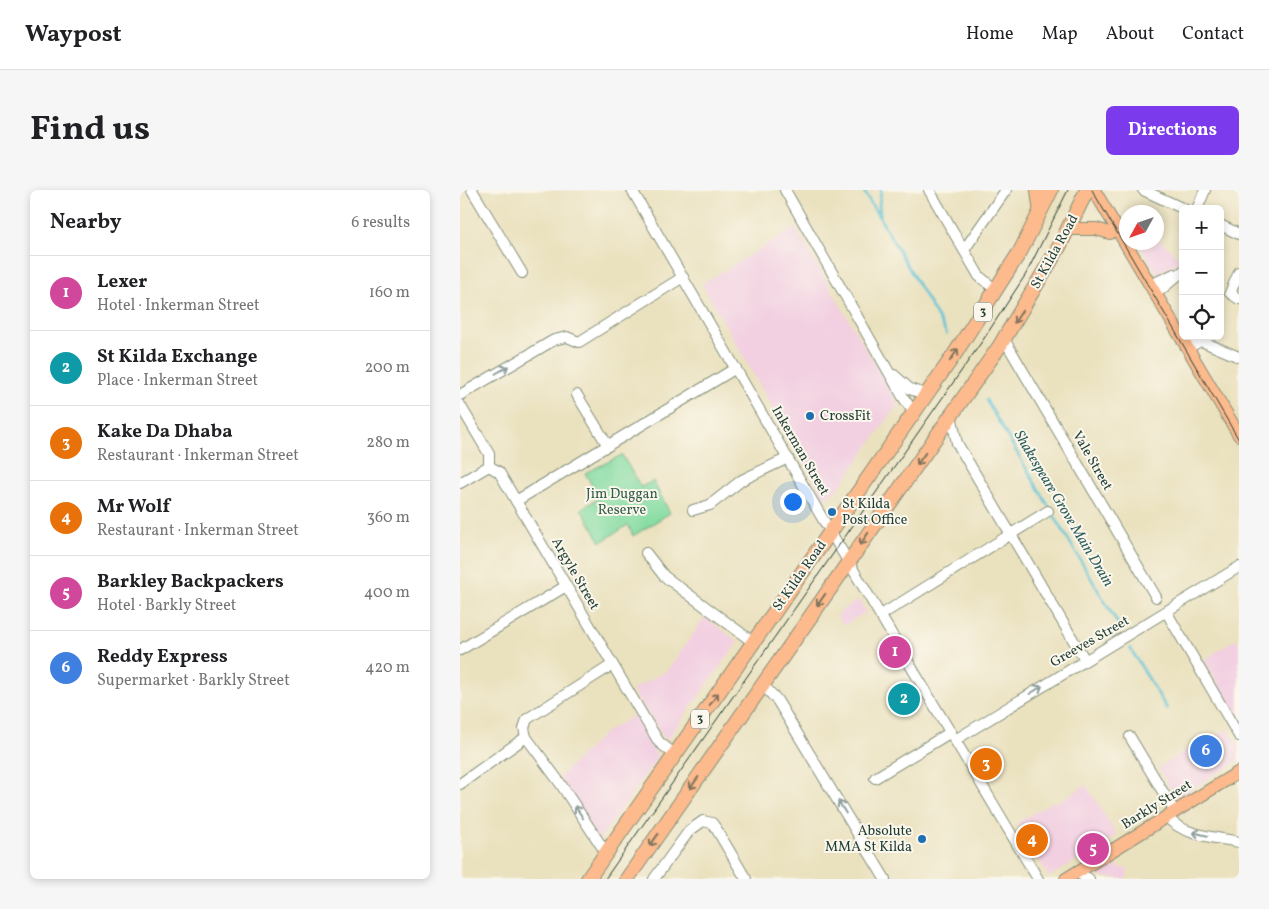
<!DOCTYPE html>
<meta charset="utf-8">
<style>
body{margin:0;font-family:Vollkorn,serif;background:#f6f6f6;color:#202124}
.controls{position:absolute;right:15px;top:15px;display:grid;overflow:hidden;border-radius:8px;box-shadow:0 2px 8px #0003}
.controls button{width:45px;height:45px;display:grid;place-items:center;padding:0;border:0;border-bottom:1px solid #e0e0e0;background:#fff;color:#202124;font:25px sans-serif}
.compass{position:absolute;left:659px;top:15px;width:45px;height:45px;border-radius:50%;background:#fff;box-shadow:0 2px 8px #0003;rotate:230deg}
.you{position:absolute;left:332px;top:311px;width:18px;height:18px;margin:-12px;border:4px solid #fff;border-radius:50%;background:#1a73e8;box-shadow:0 0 0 8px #1a73e833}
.badge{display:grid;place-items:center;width:32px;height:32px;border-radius:50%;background:#7c3aed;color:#fff;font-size:16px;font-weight:700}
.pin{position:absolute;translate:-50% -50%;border:2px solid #fff;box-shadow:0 1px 5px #0006}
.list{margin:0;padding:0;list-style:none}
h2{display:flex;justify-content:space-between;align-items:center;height:65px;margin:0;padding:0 20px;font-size:21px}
h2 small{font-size:16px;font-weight:400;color:#757577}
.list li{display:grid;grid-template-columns:32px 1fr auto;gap:15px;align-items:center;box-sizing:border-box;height:75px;padding:0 20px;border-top:1px solid #e0e0e0}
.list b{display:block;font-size:19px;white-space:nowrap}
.list p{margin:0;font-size:16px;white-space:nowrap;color:#757577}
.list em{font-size:16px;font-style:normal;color:#757577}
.icon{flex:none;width:28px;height:28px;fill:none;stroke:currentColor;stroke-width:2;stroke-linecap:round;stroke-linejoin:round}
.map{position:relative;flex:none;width:779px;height:689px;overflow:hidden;border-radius:8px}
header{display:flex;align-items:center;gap:30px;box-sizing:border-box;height:70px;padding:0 25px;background:#fff;border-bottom:1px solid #e0e0e0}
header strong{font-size:24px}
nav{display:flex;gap:28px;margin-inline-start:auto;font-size:18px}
.intro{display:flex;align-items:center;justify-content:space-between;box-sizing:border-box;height:120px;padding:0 30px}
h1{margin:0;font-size:35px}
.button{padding:12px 22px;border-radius:8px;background:#7c3aed;color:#fff;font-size:18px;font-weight:700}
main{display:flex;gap:30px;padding:0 30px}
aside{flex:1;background:#fff;border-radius:8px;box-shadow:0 2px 8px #0003}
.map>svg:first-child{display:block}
</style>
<header>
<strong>Waypost</strong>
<nav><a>Home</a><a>Map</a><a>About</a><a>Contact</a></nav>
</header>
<div class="intro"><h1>Find us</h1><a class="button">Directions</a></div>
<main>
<aside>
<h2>Nearby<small>6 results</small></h2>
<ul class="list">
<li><span class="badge" style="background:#d1479c">1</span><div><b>Lexer</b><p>Hotel · Inkerman Street</p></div><em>160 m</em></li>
<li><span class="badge" style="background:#0f9aa8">2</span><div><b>St Kilda Exchange</b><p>Place · Inkerman Street</p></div><em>200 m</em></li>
<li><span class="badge" style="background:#e8710a">3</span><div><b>Kake Da Dhaba</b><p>Restaurant · Inkerman Street</p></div><em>280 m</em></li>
<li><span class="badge" style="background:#e8710a">4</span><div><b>Mr Wolf</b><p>Restaurant · Inkerman Street</p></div><em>360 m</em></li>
<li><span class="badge" style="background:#d1479c">5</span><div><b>Barkley Backpackers</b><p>Hotel · Barkly Street</p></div><em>400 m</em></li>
<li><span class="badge" style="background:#3f7fe0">6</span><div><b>Reddy Express</b><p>Supermarket · Barkly Street</p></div><em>420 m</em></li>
</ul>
</aside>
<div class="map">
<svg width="779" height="689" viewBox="0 0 779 689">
<rect width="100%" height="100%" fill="#fbf7ec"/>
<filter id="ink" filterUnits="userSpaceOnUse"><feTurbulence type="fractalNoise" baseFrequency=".02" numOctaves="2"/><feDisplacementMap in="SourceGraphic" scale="10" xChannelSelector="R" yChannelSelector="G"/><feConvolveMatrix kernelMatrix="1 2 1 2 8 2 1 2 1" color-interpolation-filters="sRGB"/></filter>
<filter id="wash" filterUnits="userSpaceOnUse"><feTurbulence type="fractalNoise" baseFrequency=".0096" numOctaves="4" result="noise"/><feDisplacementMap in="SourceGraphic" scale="20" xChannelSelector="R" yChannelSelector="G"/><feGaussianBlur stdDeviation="1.12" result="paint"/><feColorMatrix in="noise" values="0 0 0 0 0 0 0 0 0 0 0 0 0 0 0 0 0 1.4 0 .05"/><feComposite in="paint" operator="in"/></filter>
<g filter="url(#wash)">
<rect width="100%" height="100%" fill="#eae1be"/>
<g fill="#f2cfe1">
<polygon points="335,38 438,214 378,299 364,308 242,94"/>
<polygon points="697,47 721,70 699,83 696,82 678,53 696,52"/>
<polygon points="399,410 406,422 384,435 377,427 382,420"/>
<polygon points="245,427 278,452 206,551 172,500 207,481"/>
<polygon points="776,449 779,455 779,531 744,470"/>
<polygon points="174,525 198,567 139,650 99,587 146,542"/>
<polygon points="768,539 779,557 779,570 717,608 698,578 732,557 735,560"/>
<polygon points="626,595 657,645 589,687 557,633 594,611 596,613"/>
<polygon points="652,675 668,680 666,689 635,686"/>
</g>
<polygon fill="#83dba0" stroke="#518c6a" points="162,265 181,297 193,291 210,323 173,346 168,335 141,352 121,319 139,308 125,283"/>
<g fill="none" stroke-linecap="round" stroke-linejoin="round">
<g stroke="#58c2d5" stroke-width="2.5">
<polyline points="403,0 419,27"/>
<polyline points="421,0 419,16 421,30 487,144"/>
<polyline points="526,210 661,439"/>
<polyline points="670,458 707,519"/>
</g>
</g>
</g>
<g filter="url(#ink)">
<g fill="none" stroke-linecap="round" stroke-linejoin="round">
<g stroke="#848f79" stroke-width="12">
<g id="minor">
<polyline points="12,0 62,83"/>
<polyline points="172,0 361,326 578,689"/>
<polyline points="325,0 443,207 454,223"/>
<polyline points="469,0 519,86 537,101"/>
<polyline points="683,0 724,19"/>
<polyline points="737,19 745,0"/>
<polyline points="760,35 779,44"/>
<polyline points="504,60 546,0"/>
<polyline points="779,82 770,103 779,109"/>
<polyline points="690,95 714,84"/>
<polyline points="696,104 723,81"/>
<polyline points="544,149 696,407"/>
<polyline points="727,158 741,151 779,167"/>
<polyline points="434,185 450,199 467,205"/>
<polyline points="0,205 94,150 107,147 119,152 223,87"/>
<polyline points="117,205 148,256"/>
<polyline points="0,215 29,264 29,276 39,282 186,531 199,552 215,565"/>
<polyline points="491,225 497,253 625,470"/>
<polyline points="0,293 29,276"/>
<polyline points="56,311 276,178"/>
<polyline points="233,320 250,315 282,290 328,268"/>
<polyline points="186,363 204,386 293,452"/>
<polyline points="707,423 779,546"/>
<polyline points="421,425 588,321"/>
<polyline points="0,460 106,396"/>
<polyline points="302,494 317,510 425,689"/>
<polyline points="670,547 715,622"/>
<polyline points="495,550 779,377"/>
<polyline points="415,588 491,542"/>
<polyline points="0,594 66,547"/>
<path d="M707 627C723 646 755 647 779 652"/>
<polyline points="146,663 100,593 66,547 64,538 67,529 152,475"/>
<polyline points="616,682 629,689"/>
<polyline points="194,689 229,641 243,631 252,633 257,640 286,689"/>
</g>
</g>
<g stroke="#848f79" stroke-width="14">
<g id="major">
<polyline points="577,0 580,24"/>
<polyline points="634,0 779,245"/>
<polyline points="609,39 636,39 650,43"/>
<polyline points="606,689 779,582"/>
</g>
</g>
<g stroke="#848f79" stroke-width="16">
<g id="highway">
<polyline points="128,689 494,165 561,60 591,0"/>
<polyline points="167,689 539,157 599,57 627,0"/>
</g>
</g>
<use href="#minor" stroke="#fff" stroke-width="10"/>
<use href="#major" stroke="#fcba8d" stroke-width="12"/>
<use href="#highway" stroke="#fcba8d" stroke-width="14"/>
<g stroke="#1f3d34" stroke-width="1">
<polyline points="632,0 779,250"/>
<polyline points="145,689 523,150 566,84 608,0"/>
</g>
</g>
<defs><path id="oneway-shaft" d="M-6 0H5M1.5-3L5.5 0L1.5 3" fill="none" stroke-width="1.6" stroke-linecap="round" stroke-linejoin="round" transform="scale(1.25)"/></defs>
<g stroke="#82755c">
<use href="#oneway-shaft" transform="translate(558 127) rotate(123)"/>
<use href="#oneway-shaft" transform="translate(494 165) rotate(-56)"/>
<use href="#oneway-shaft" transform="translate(461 269) rotate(125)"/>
<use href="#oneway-shaft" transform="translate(404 349) rotate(125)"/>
<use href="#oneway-shaft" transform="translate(361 410) rotate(125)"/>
<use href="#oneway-shaft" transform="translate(254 509) rotate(-55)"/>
<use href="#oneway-shaft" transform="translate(234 593) rotate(126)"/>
<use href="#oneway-shaft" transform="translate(194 650) rotate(125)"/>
</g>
<g stroke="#8f9e9a">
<use href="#oneway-shaft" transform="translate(42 180) rotate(-30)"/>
<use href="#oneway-shaft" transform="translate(576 500) rotate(-32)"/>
<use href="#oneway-shaft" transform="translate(382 617) rotate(-121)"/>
<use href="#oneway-shaft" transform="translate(119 622) rotate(-123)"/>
<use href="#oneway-shaft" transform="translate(740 644) rotate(-167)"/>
</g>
</g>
<g fill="#1f6fb2" stroke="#fbf7ec" stroke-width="2">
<circle cx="350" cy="226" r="5"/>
<circle cx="372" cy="322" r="5"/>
<circle cx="462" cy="649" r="5"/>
</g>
<g text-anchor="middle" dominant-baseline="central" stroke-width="4" stroke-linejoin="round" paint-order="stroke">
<g fill="#fbf7ec" stroke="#61756b" stroke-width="1">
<rect x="514" y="112.5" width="18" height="19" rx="4"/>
<rect x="231" y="519.5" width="18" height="19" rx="4"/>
</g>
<g font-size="12" font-weight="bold" fill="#1f3d34">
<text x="523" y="122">3</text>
<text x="240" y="529">3</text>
</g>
<g font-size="14" fill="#1f3d34" stroke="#fbf7ec">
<text transform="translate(595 62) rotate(-61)">St Kilda Road</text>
<text transform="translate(340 261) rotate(60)">Inkerman Street</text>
<text transform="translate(632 271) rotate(60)">Vale Street</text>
<text transform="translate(115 384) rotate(60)">Argyle Street</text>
<text transform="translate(340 386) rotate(-55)">St Kilda Road</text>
<text transform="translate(630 452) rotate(-30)">Greeves Street</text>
<text transform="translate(697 615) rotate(-32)">Barkly Street</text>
</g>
<g font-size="14" fill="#1f3d34" stroke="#fbf7ec" text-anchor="start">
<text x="360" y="226">CrossFit</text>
<text x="382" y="314">St Kilda<tspan x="382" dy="16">Post Office</tspan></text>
<text x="452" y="641" text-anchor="end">Absolute<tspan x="452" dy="16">MMA St Kilda</tspan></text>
</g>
<g font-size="14" fill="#335d4a" stroke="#fbf7ec">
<text x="162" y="304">Jim Duggan<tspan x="162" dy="16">Reserve</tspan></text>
</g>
<g font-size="15" font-style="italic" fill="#2d5e5c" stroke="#fbf7ec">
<text transform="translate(603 319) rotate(59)">Shakespeare Grove Main Drain</text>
</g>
</g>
</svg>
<div class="controls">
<button>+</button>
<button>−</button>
<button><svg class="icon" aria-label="locate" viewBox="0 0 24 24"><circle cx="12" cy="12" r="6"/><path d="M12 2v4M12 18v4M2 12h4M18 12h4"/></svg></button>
</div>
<svg class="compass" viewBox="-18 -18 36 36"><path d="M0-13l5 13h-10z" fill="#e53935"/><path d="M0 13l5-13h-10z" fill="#757577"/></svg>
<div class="you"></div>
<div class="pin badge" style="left:435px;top:462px;background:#d1479c">1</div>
<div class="pin badge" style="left:444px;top:509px;background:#0f9aa8">2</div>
<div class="pin badge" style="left:526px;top:574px;background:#e8710a">3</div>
<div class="pin badge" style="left:572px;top:650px;background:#e8710a">4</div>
<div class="pin badge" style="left:633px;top:659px;background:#d1479c">5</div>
<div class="pin badge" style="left:746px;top:561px;background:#3f7fe0">6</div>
</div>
</main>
